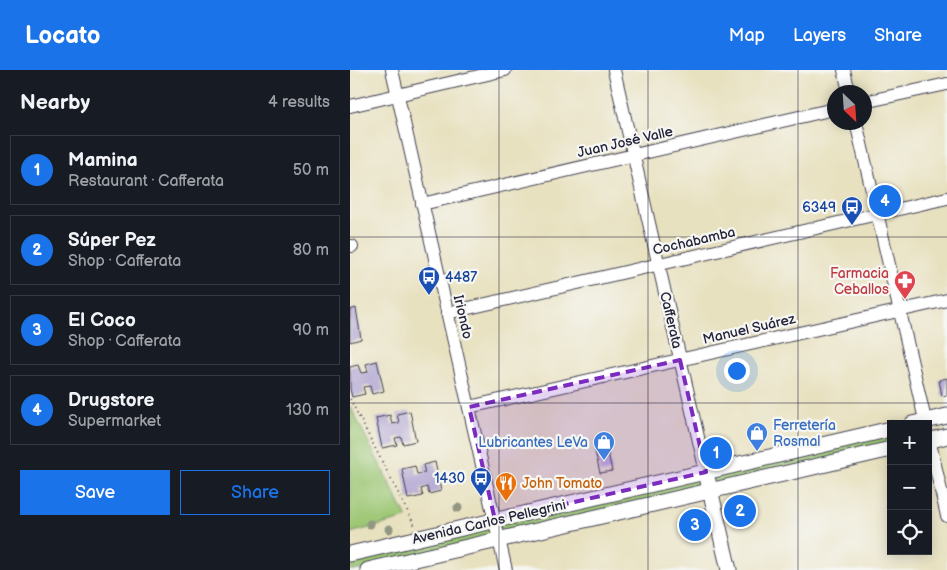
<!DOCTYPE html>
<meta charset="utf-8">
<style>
body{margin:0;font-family:"Balsamiq Sans",sans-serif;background:#20242c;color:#f1f3f6}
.controls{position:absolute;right:15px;bottom:15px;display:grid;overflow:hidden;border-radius:0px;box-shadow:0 2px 12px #0003}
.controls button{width:45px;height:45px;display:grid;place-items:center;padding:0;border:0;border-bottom:1px solid #363941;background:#171b24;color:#f1f3f6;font:25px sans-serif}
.compass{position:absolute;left:477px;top:15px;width:45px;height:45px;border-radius:50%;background:#171b24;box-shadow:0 2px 12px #0003;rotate:155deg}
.you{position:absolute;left:386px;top:300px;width:18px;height:18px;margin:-12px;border:4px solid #fff;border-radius:50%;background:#1a73e8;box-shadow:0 0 0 8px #1a73e833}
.badge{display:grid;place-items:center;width:32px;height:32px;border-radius:50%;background:#1a73e8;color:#fff;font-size:16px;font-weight:700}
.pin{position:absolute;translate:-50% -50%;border:2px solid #fff;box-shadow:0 1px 5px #0006}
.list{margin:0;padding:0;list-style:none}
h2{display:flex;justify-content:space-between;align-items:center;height:65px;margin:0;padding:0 20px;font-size:21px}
h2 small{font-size:16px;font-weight:400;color:#9ea1a6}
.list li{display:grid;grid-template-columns:32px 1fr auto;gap:15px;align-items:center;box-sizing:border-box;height:70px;margin:0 10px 10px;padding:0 10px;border:1px solid #363941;border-radius:0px}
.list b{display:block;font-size:19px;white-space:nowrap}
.list p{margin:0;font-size:16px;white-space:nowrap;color:#9ea1a6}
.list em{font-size:16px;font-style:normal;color:#9ea1a6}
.actions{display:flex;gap:10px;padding:15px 20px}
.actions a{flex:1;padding:11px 0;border:1px solid #1a73e8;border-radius:0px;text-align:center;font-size:18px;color:#1a73e8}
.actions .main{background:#1a73e8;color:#fff}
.icon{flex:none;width:28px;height:28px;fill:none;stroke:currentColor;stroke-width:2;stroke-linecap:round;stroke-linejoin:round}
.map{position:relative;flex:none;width:597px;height:500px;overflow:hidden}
header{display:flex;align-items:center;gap:30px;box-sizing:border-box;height:70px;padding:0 25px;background:#1a73e8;color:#fff}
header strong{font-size:24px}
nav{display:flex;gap:28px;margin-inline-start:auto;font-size:18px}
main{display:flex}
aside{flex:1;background:#171b24}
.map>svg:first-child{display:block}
</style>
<header>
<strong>Locato</strong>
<nav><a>Map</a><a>Layers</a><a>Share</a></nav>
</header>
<main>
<aside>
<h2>Nearby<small>4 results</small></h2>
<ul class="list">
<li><span class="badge">1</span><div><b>Mamina</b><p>Restaurant · Cafferata</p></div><em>50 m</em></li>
<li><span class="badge">2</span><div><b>Súper Pez</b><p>Shop · Cafferata</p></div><em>80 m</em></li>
<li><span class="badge">3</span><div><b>El Coco</b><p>Shop · Cafferata</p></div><em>90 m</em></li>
<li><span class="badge">4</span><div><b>Drugstore</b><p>Supermarket</p></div><em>130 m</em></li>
</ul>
<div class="actions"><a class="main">Save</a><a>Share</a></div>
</aside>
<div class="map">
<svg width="597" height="500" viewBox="0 0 597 500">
<rect width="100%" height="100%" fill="#f6f6f2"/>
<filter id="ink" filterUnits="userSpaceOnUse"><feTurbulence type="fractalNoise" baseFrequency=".02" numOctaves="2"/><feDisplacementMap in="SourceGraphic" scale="10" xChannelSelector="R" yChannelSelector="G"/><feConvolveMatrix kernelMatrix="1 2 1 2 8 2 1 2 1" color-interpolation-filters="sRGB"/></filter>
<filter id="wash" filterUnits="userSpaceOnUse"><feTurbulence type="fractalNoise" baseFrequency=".0096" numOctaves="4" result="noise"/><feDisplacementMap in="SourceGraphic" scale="20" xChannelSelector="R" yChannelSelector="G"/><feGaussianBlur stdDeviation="1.12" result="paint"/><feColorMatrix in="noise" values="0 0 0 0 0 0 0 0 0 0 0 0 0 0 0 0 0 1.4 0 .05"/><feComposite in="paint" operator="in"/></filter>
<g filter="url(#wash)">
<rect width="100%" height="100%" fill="#e8e1c0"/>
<g fill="#9bc672" stroke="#5e7456">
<polygon points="0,336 57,448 0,463"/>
<polygon points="541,359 541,379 18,500 0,500 0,484"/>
</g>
<g id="blocks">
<g fill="#b1a5d1">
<polygon points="6,238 11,269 0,272 0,240"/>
<polygon points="27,291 34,321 22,324 20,316 13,317 15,324 2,327 0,319 0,297 8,295 11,303 18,302 16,294"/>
<polygon points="597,308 597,325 592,326 589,310"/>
<polygon points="60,341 66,371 53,374 51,367 45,368 47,375 32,378 26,348 40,345 42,354 49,353 47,344"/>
<polygon points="257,378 262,401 250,403 245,381"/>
<polygon points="85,392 91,421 79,424 77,417 71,419 73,426 58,429 52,399 65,396 67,404 75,403 73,395"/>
</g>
</g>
</g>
<g filter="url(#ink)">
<use href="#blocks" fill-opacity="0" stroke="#403f4f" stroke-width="1"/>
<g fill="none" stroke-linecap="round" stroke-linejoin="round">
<g stroke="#403f4f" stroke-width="14">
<g id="minor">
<polyline points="42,0 156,500"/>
<polyline points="264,0 356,402"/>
<polyline points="494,0 499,22"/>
<polyline points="514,32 597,14"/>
<polyline points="0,36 155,0"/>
<polyline points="506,52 576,354"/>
<polyline points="72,134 484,39"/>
<polyline points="0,176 2,176"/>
<polyline points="97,243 597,128"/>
<polyline points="119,337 597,230"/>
<polyline points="578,365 597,446"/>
</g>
</g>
<g stroke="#403f4f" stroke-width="17">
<g id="major">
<polyline points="562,354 597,346"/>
<polyline points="578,371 597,366"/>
<polyline points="358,411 379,500"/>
<polyline points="0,484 541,359"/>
<polyline points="18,500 541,379"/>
</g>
</g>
<polyline stroke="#403f4f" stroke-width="2" stroke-dasharray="1 4" stroke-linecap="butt" points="0,329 65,456"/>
<use href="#minor" stroke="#fff" stroke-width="12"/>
<use href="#major" stroke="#fff" stroke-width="15"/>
</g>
<g fill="#929781">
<circle cx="108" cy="438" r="4.5"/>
<circle cx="20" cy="454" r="4.5"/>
<circle cx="39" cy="459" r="4.5"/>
</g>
</g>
<path fill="#7b2cbf" fill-opacity="0.2" stroke="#7b2cbf" stroke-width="4" stroke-dasharray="10 6" stroke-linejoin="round" d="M330 290 356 402 145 450 119 337Z"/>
<path fill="none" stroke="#22223b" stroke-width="1" stroke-opacity="0.55" d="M149 0V500M298 0V500M448 0V500M0 167H597M0 333H597"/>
<defs>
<g id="bus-pin" transform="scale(1.125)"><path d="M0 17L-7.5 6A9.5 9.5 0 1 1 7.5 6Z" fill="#1a4fb4" stroke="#f6f6f2"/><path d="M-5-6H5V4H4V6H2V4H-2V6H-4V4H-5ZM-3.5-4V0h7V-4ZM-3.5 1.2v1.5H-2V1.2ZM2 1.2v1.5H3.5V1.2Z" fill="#fff"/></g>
<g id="pharmacy-pin" transform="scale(1.125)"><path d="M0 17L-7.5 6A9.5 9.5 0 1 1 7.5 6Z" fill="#e0444e" stroke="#f6f6f2"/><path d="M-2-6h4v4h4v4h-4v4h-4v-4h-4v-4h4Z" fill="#fff"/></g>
<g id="shop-pin" transform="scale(1.125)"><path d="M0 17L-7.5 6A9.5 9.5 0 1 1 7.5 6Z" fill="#3f7fe0" stroke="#f6f6f2"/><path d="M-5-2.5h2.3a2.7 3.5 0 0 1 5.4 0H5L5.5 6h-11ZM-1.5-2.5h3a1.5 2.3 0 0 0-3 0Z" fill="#fff"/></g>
<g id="restaurant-pin" transform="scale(1.125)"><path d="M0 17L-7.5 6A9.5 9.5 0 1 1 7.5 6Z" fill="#e8710a" stroke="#f6f6f2"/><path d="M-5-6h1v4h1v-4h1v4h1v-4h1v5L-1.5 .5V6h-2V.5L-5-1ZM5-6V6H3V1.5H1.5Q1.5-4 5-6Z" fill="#fff"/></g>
</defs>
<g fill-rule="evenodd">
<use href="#bus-pin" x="502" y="137"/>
<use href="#bus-pin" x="79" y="207"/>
<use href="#pharmacy-pin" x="555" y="211"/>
<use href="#shop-pin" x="407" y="363"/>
<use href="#shop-pin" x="254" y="372"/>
<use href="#bus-pin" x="131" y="408"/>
<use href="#restaurant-pin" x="156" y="413"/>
</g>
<g text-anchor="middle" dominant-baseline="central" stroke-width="4.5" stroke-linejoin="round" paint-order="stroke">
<g font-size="14" fill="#22223b" stroke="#f6f6f2">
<text transform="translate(275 72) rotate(-13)">Juan José Valle</text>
<text transform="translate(344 171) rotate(-13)">Cochabamba</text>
<text transform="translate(113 247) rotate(77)">Iriondo</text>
<text transform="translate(321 250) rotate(77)">Cafferata</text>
<text transform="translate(399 259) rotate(-13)">Manuel Suárez</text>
<text transform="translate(139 452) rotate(-13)">Avenida Carlos Pellegrini</text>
</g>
<g font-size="14" fill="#164399" stroke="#f6f6f2" text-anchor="end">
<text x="486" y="137">6349</text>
<text x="95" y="207" text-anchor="start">4487</text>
<text x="115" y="408">1430</text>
</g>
<g font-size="14" fill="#be3a42" stroke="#f6f6f2" text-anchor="end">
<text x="539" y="203">Farmacia<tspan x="539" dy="16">Ceballos</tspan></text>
</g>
<g font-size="14" fill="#366cbe" stroke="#f6f6f2" text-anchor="start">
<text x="423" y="355">Ferretería<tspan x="423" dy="16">Rosmal</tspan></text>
<text x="238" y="372" text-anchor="end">Lubricantes LeVa</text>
</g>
<g font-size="14" fill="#c56008" stroke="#f6f6f2" text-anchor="start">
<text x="172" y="413">John Tomato</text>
</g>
</g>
</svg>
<div class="controls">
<button>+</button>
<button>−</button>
<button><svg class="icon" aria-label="locate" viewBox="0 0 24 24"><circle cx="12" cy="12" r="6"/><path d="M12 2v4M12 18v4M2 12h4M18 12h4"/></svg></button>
</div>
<svg class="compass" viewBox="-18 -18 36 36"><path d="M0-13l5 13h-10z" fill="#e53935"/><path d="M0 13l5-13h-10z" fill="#9ea1a6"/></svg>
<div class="you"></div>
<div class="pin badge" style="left:366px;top:383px">1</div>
<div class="pin badge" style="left:390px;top:441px">2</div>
<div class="pin badge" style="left:345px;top:455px">3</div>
<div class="pin badge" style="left:535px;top:131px">4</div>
</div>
</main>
